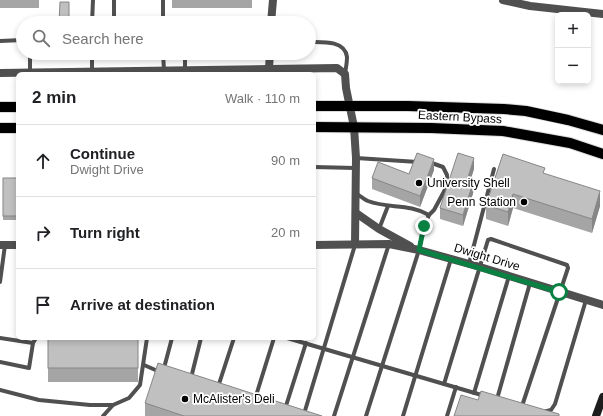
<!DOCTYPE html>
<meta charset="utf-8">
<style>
body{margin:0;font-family:Helvetica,sans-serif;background:#f6f6f6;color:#202124}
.controls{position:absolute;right:12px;top:12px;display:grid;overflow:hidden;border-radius:6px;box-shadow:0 2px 6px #0003}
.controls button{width:36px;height:36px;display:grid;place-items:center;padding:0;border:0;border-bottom:1px solid #e0e0e0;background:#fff;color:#202124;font:20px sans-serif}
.stop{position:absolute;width:12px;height:12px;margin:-9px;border:3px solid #0b8043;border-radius:50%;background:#fff}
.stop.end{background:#0b8043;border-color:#fff;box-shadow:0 1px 4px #0008}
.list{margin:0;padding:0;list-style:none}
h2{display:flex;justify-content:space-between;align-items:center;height:52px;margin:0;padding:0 16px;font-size:17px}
h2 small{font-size:13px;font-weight:400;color:#757577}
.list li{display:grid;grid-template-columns:26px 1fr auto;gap:12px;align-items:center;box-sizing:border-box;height:72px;padding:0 16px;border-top:1px solid #e0e0e0}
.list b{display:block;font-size:15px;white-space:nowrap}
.list p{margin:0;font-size:13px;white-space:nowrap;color:#757577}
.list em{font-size:13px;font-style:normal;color:#757577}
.icon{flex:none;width:22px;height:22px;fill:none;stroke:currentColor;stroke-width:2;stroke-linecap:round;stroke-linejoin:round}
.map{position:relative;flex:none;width:603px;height:416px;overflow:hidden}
.search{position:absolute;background:#fff;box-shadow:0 2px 6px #0003;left:16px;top:16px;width:300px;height:44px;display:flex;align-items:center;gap:10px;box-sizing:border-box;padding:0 14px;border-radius:22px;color:#757577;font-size:15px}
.panel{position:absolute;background:#fff;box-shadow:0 2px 6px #0003;left:16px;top:72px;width:300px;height:268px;border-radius:6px}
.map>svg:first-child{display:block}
</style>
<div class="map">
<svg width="603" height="416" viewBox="0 0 603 416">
<rect width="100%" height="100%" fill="#fff"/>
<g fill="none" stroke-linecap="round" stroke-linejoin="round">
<g stroke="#dbdbdb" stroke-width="12">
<g id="primary">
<polyline points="314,106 408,106 504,109 526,111 568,120 603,130"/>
<polyline points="0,107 18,107"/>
<polyline points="314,127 431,128 503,131 570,143 603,154"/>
<polyline points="0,128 18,128"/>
</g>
</g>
<g stroke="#505050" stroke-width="4">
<polyline points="163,0 163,23"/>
<polyline points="163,18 249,19 252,20 256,23"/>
<polyline points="92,23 93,0"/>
<polyline points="114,23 114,0"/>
<polyline points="0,41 23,40"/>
<path d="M309 42C322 42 345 40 347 57 347 62 346 68 345 73"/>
<polyline points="30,53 30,72"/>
<polyline points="92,53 92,71"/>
<polyline points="163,53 164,70"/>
<polyline points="185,53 185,70"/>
<polyline points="356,158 418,162"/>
<polyline points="314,167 355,168"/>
<path d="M357 194C360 196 364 199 368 201 388 209 409 203 429 215"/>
<polyline points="379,229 388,206"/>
<polyline points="469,264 494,169"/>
<polyline points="0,282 5,245"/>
<polyline points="0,338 33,343"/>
<polyline points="287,338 485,396"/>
<polyline points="0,362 29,368 33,343 36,338"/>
<polyline points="144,365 160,372"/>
<polyline points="164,368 172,338"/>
<polyline points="191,378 201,338"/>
<polyline points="444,384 488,240 491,239 567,265 568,268 522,406"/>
<polyline points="218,387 234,338"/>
<polyline points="0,390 39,400 90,405 113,405 129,398 140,385 147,338"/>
<polyline points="474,393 509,276"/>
<polyline points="255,399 274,338"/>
<polyline points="497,399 530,283"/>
<polyline points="285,409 306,343"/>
<polyline points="543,412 551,410 555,404 586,300"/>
<polyline points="304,414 355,245"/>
<polyline points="103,416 113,405"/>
<polyline points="334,416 389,244"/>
<polyline points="366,416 419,250 424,226 429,215 434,210 447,186 447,175 443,167 429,162"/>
<polyline points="403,416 451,259"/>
<polyline points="447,416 456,387"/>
</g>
<g stroke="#505050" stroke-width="8">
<polyline points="503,0 530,6 603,14"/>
<polyline points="271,23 273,0"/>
<polyline points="269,68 270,53"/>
<polyline points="0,73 337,68 345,74 346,88 354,127 356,158 355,244"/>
<polyline points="356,213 379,229 410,246"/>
<polyline points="0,245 18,245"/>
<polyline points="314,245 389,244 419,250 480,267 603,305"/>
</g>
<polyline stroke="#1d1d1d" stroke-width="8" points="596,416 603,397"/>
<use href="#primary" stroke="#000" stroke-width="10"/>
</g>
<g fill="#a5a5a5">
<rect x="0" y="0" width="39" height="8"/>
<rect x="172" y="0" width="80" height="8"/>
<polygon points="474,169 471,178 474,190 463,226 440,219 440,208"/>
<polygon points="434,170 420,207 372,189 372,178 409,174"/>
<polygon points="545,174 600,206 592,233 513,208 508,226 486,219 486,205"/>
<rect x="3" y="178" width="15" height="42"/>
<rect x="48" y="338" width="90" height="44"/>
<polygon points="145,403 322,416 145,416"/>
</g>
<g fill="#868686">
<polygon points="474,158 474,169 468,188 468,177"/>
<polygon points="434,159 434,170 420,207 420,196"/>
<polygon points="474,179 474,190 463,226 463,215"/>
<polygon points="600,191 600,206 592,233 592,219"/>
<polygon points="513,194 513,208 508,226 508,212"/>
</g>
<g fill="#c0c0c0" stroke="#868686">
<polygon points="60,2 69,2 69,23 59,23"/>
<polygon points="417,153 434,159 420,196 372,178 378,162 409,174"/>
<polygon points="458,153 474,158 468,177 474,179 463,215 440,208"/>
<polygon points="503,154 545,168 543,173 600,191 592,219 513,194 508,212 486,205"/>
<rect x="3" y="178" width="15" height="38"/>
<rect x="48" y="338" width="90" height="30"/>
<polygon points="158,363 322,416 184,416 145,403"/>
<polygon points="481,391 559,414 559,416 454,416 461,395 478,400"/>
</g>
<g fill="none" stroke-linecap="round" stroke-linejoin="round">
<polyline stroke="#0b8043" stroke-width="5" points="424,226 419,250 559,292"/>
</g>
<g fill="#000" stroke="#fff" stroke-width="1.5">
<circle cx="419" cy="183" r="4"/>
<circle cx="524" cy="202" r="4"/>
<circle cx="185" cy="399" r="4"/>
</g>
<g text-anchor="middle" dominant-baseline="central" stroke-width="3.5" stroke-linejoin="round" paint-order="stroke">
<g font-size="12" fill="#000" stroke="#fff">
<text transform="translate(460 117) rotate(3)">Eastern Bypass</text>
<text transform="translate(487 257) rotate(17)">Dwight Drive</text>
</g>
<g font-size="12" fill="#000" stroke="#fff" text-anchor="start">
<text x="427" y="183">University Shell</text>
<text x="516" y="202" text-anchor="end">Penn Station</text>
<text x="193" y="399">McAlister's Deli</text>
</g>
</g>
</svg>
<div class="controls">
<button>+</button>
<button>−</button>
</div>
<div class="stop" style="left:559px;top:292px"></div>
<div class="stop end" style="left:424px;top:226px"></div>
<div class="search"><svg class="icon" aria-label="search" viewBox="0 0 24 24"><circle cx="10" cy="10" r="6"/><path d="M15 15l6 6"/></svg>Search here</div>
<section class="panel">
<h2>2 min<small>Walk · 110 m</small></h2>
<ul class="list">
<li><svg class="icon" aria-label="ahead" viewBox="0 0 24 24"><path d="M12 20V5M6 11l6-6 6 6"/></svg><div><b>Continue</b><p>Dwight Drive</p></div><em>90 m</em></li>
<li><svg class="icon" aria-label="right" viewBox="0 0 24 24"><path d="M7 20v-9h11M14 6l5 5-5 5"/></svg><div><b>Turn right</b></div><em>20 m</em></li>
<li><svg class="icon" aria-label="arrive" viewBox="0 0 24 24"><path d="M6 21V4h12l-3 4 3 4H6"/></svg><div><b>Arrive at destination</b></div></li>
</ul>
</section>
</div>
